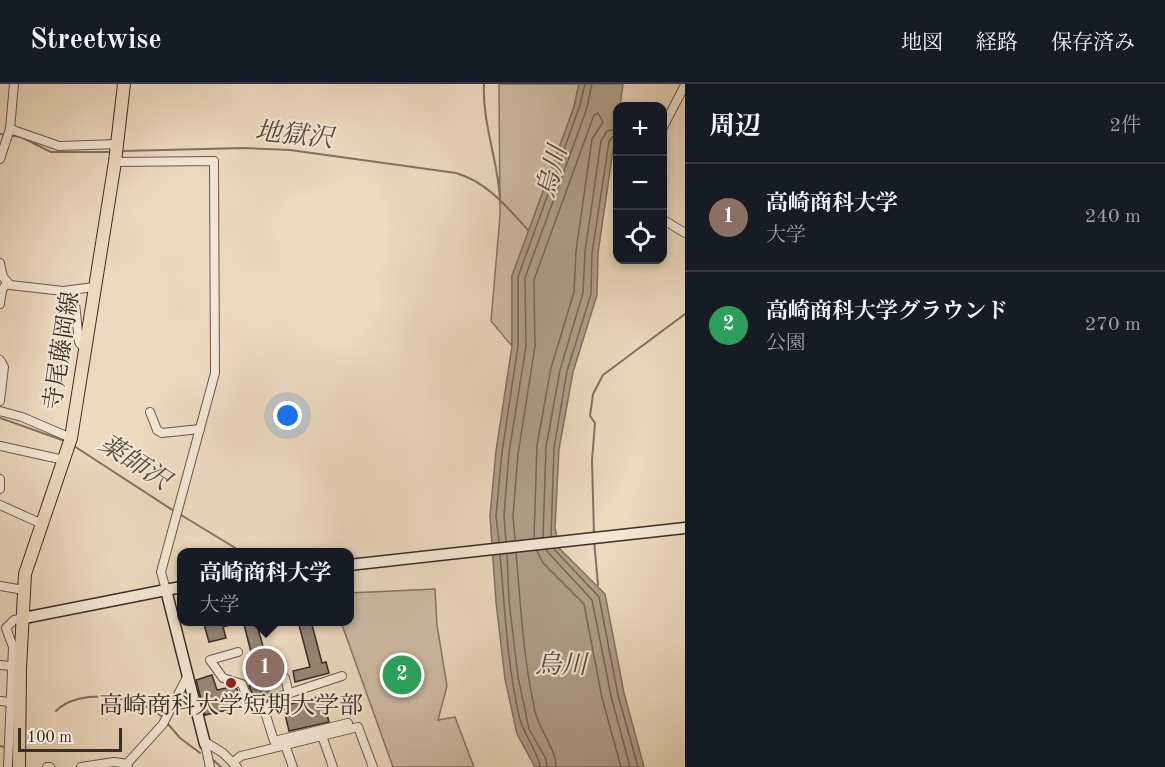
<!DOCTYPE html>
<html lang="ja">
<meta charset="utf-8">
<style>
body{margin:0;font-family:"Old Standard TT","Noto Serif JP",serif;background:#20242c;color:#f1f3f6}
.controls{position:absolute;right:18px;top:18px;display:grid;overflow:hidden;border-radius:12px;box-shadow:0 3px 9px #0003}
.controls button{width:54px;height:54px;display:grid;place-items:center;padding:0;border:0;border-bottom:2px solid #363941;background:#171b24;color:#f1f3f6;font:30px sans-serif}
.scale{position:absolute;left:18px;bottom:15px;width:104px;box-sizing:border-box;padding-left:6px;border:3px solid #392d26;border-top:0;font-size:16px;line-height:21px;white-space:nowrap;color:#392d26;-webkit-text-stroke:4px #f3e6d5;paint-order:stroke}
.you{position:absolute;left:288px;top:332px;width:21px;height:21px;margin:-15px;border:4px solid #fff;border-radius:50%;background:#1a73e8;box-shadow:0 0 0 9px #1a73e833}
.badge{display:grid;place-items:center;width:39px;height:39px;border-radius:50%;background:#c59692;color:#fff;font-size:20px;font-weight:700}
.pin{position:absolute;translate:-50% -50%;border:3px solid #fff;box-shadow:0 2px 6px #0006}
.popup{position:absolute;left:177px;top:464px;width:177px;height:78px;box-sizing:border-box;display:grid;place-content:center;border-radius:12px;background:#171b24;filter:drop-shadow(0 2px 4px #0005);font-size:20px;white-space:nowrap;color:#9ea1a6}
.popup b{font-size:22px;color:#f1f3f6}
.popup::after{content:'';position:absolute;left:50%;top:100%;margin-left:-12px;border:12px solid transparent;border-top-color:#171b24}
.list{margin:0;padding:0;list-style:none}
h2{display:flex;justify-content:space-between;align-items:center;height:78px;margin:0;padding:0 24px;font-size:26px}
h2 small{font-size:20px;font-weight:400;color:#9ea1a6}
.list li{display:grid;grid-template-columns:39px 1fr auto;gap:18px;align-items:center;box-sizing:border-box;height:108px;padding:0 24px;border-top:2px solid #363941}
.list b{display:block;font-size:22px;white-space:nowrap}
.list p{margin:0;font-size:20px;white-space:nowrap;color:#9ea1a6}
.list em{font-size:20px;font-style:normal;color:#9ea1a6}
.icon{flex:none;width:33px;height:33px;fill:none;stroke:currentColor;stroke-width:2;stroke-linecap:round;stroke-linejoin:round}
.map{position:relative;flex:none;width:685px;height:683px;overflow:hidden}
header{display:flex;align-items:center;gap:36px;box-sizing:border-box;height:84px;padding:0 30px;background:#171b24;border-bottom:2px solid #363941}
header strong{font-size:28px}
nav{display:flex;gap:33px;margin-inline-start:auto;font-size:21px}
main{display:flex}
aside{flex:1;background:#171b24}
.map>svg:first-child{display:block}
</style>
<header>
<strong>Streetwise</strong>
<nav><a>地図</a><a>経路</a><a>保存済み</a></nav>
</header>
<main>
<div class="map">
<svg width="685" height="683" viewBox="0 0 685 683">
<rect width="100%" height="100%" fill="#ecd9be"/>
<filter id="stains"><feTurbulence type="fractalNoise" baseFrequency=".00333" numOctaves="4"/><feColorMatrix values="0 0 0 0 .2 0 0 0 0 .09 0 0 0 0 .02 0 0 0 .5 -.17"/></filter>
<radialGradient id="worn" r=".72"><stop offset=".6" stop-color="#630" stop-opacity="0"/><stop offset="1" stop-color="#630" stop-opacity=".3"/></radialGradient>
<g fill="#cebca4" stroke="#847465" stroke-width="1.5">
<polygon points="499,0 579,0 574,23 512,192 512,262 491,237 500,132"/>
<polygon points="435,505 437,541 447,602 438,636 455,633 474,683 393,683 341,538 353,534 349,531 349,509"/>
</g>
<polygon fill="#af9f8a" stroke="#807162" stroke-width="1.5" points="579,0 623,0 620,22 618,22 617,39 598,169 597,211 573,288 559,365 555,444 559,464 605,510 624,609 644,683 535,683 517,650 505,595 496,518 490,432 496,367 512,262 512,192 574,23"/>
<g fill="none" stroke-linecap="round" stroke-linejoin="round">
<g stroke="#746658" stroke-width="1.5">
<polyline points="551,452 554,364 567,287 591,210 592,169 609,58 612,53 618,52"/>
<polyline points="543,453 546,363 560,286 583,209 585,168 601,57 607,47 618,45"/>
<polyline points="515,456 513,432 518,370 535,262 534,196 594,31 598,29 603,38 592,55 576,167 574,208 551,284 537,361 534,454"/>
<polyline points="506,457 504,432 509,369 526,262 525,194 586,27 592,0"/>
<polyline points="499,458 496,432 502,368 518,262 518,193 579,24 585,0"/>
<polyline points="554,465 599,513 618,611 638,683"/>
<polyline points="546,466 592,516 611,612 630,683"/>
<polyline points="537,467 543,479 584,520 602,614 621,683"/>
<path d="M516 469C521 523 523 574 535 627 539 646 556 664 556 683"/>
<polyline points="507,470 509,517 518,593 529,645 546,675 547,683"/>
<path d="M500 471C505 526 507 578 519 632 523 650 538 667 540 683"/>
</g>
<g stroke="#807162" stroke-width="2">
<path d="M484 0C482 39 498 76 500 115"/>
<polyline points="0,50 21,53 51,68 113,68"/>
<path d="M122 67 245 64 290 66 456 89C487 98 507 123 528 146"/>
<polyline points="0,334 65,357"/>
<polyline points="74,362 174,427"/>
<polyline points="181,431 242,468"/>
<polyline points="594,451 592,376 595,339 590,332 593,310 603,291 685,230"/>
<polyline points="594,456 598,501"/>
<path d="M56 627C80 603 138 612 161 632"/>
<polyline points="168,640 180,654 200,669"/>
<polyline points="0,662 4,663"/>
<polyline points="211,674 221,683"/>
</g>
</g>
<g fill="#968675" stroke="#392d26" stroke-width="1.5">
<polygon points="203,537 236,537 236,539 223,543 226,554 209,558"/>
<polygon points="243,537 256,537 274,602 268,603 271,615 267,617 252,609 249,602 259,599"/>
<polygon points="298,537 311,537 322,579 326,578 329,589 295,598 293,587 310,583"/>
<polygon points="212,591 217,606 231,603 237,605 241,623 205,631 196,596"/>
<polygon points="322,612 329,638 289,647 283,622"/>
</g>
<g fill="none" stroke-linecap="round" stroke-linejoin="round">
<g stroke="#66584c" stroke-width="10">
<g id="street">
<polyline points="10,45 59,62 118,60"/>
<polyline points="662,45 685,1"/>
<polyline points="0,75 10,45 14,0"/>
<polyline points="115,78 214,77 215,289 161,488 166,506"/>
<polyline points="662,135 685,149"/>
<polyline points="0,179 3,193 10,201 63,207 94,203"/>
<polyline points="68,207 75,219 79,258 85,266"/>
<polyline points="0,220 2,206 7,199"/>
<polyline points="0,276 4,283 0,317"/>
<polyline points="0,327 22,333 71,354"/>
<polyline points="150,328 157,346 162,349 200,345"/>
<polyline points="0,362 64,376"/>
<polyline points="0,395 0,405"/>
<polyline points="0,421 40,439"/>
<polyline points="0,502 24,506"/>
<polyline points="238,568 210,576 223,594 242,600 247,613 263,622 274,657 348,639"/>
<polyline points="0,581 11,582"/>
<polyline points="285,594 289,610"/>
<polyline points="0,617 9,618"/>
<polyline points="264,624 276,620 281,612 342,592"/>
<polyline points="322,652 333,683"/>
<polyline points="285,661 293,683"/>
<polyline points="233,678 241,672 358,643 373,683"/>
<polyline points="8,683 13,563 6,544 14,536 24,534"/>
<polyline points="47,683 50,683"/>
<polyline points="81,683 114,678 128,680"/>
<polyline points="124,683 163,640 187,593"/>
<polyline points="210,683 205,660 207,659 223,669 237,683"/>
</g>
</g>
<g stroke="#392d26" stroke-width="13">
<g id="secondary">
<polyline points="349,481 685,444"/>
<polyline points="166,506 205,660"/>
<polyline points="24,534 181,503"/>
</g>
</g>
<g stroke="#392d26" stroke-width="14">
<polyline id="primary" points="19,683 20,584 25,490 71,354 115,78 124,0"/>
</g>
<use href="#street" stroke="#f3e6d5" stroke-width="8"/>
<use href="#secondary" stroke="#f3e6d5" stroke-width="10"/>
<use href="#primary" stroke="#ecd9be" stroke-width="12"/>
</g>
<circle fill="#8f2418" stroke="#f3e6d5" stroke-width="2" cx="231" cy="599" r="6"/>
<g text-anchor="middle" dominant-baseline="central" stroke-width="4.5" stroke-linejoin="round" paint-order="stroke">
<g font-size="24" fill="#392d26" stroke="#f3e6d5">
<text transform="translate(63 267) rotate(-81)">寺尾藤岡線</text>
</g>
<g font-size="24" fill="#392d26" stroke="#f3e6d5">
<text x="231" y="623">高崎商科大学短期大学部</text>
</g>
<g font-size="26" font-style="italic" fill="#564a3f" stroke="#f3e6d5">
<text transform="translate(294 52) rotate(6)">地獄沢</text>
<text transform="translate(553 88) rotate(-75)">烏川</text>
<text transform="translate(134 379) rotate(33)">薬師沢</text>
<text x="561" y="582">烏川</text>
</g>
</g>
<rect width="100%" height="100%" filter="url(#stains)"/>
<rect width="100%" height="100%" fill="url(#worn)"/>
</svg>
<div class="controls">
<button>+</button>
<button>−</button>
<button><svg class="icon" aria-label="locate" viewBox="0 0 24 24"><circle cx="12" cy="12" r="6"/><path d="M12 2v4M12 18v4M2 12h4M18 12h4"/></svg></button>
</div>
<div class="scale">100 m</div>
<div class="you"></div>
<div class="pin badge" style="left:265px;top:584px;background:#8d6e63">1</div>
<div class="popup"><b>高崎商科大学</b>大学</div>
<div class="pin badge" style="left:402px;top:591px;background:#2e9e5b">2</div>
</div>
<aside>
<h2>周辺<small>2件</small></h2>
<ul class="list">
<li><span class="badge" style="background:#8d6e63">1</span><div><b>高崎商科大学</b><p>大学</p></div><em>240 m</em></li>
<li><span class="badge" style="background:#2e9e5b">2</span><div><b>高崎商科大学グラウンド</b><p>公園</p></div><em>270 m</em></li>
</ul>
</aside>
</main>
